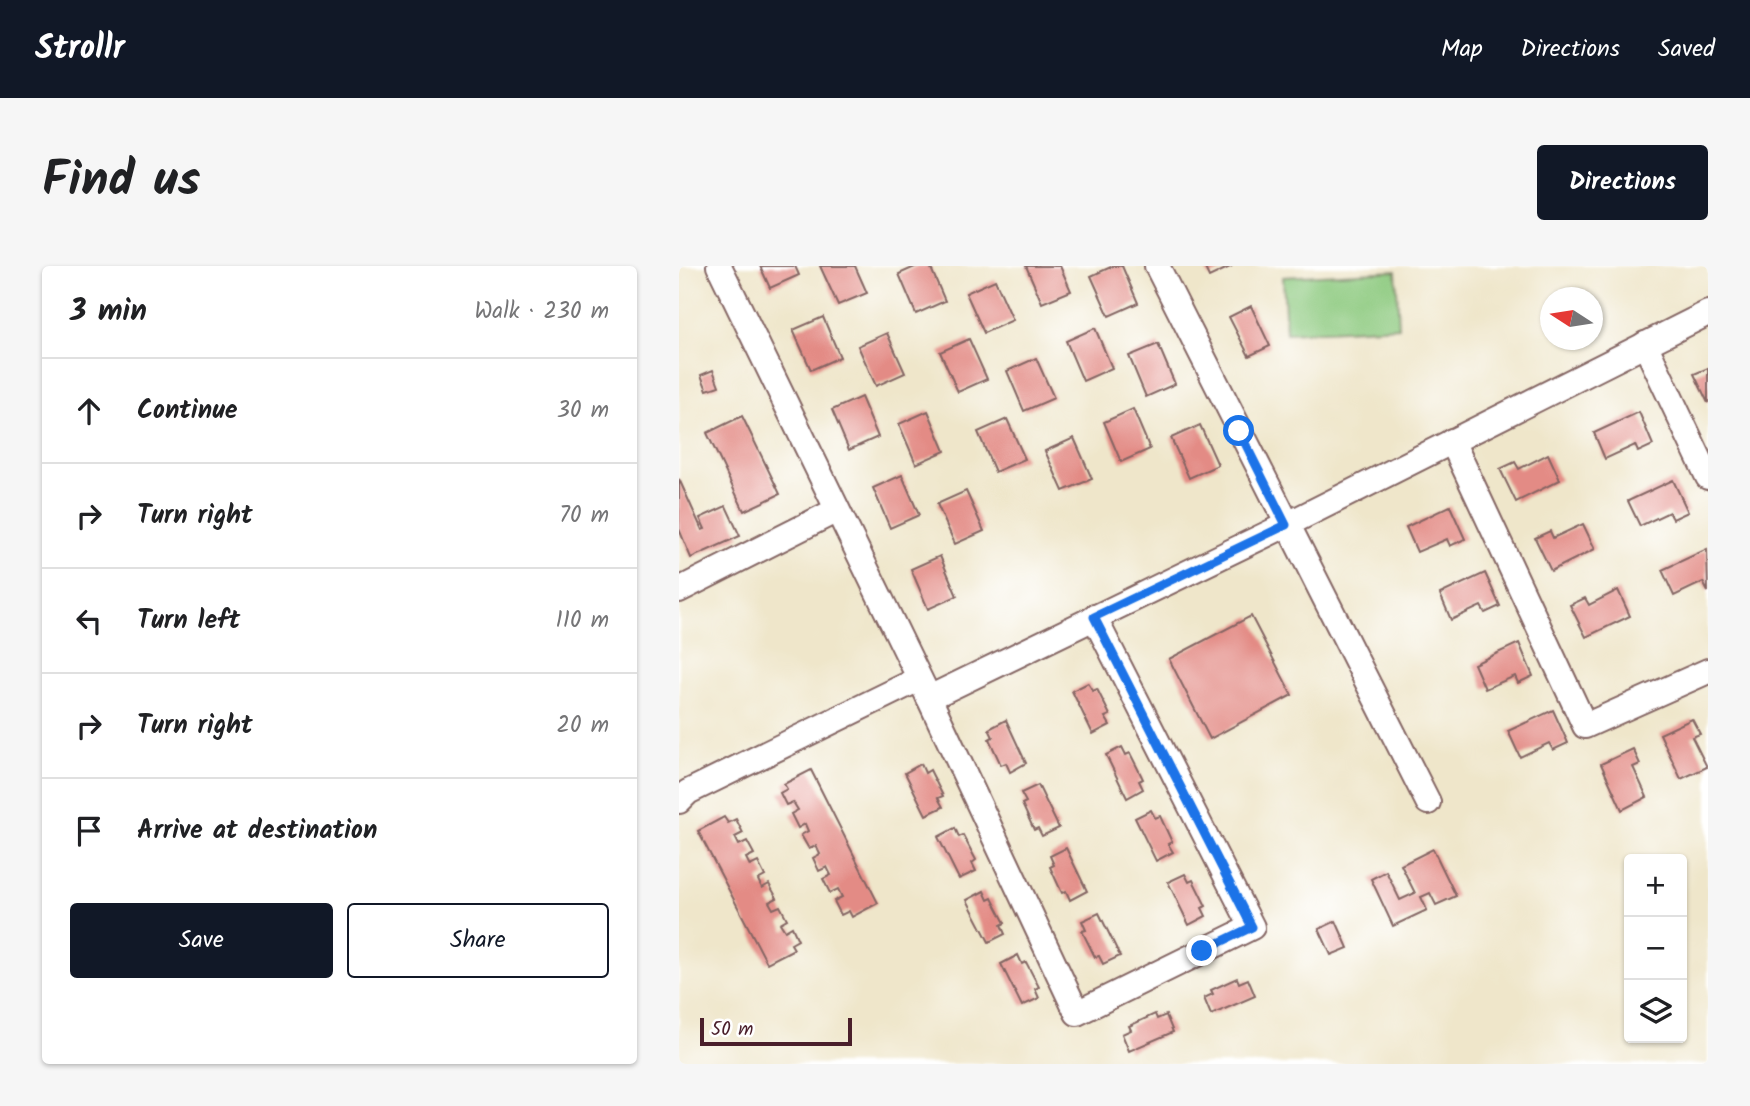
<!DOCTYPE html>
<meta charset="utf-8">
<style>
body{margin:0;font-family:Kalam,sans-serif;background:#f6f6f6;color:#202124}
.controls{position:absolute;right:21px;bottom:21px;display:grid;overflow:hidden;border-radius:7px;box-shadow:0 2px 5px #0004}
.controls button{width:63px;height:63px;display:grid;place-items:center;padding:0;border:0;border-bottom:2px solid #e0e0e0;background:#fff;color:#202124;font:35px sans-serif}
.compass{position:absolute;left:861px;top:21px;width:63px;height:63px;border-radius:50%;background:#fff;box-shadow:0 2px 5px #0004;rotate:282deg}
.scale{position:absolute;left:21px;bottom:18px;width:152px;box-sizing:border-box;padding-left:7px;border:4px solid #4a1f2b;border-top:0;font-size:19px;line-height:24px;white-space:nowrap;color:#4a1f2b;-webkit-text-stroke:5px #fff;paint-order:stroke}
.stop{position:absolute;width:21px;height:21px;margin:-16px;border:5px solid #1a73e8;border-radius:50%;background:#fff}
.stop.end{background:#1a73e8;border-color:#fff;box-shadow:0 2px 7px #0008}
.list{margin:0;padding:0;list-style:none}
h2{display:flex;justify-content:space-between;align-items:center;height:91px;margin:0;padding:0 28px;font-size:30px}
h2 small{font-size:23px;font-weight:400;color:#757577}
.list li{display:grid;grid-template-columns:46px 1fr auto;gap:21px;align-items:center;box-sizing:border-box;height:105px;padding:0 28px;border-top:2px solid #e0e0e0}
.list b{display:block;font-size:26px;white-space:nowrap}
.list em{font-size:23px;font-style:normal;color:#757577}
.actions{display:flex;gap:14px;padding:21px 28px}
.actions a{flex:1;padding:16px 0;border:2px solid #111827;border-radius:7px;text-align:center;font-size:24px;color:#111827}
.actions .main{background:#111827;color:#fff}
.icon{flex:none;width:38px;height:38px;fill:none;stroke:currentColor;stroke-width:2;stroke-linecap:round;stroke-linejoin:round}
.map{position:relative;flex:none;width:1029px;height:798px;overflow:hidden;border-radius:7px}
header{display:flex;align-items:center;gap:42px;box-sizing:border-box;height:98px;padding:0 35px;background:#111827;color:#fff}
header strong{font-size:33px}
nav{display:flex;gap:38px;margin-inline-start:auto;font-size:24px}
.intro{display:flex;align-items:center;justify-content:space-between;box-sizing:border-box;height:168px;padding:0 42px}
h1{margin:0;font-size:49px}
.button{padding:18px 32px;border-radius:7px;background:#111827;color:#fff;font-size:24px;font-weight:700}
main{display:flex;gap:42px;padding:0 42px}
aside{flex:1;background:#fff;border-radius:7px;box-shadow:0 2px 5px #0004}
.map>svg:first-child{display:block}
</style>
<header>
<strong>Strollr</strong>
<nav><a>Map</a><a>Directions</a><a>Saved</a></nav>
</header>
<div class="intro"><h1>Find us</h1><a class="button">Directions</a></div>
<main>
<aside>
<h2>3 min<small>Walk · 230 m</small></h2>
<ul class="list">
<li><svg class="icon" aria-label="ahead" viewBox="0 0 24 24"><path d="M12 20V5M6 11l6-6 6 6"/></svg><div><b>Continue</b></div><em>30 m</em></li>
<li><svg class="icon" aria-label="right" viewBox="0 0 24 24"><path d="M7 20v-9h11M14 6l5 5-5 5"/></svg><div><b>Turn right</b></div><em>70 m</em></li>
<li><svg class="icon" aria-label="left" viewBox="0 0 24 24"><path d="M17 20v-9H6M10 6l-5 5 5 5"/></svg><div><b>Turn left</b></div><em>110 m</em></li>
<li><svg class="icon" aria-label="right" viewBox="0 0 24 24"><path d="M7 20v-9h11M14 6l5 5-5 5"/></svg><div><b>Turn right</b></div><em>20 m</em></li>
<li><svg class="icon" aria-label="arrive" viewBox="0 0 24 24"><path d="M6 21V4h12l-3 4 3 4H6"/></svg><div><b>Arrive at destination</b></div></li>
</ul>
<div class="actions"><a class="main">Save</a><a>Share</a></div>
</aside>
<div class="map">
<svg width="1029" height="798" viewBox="0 0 1029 798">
<rect width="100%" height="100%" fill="#fff"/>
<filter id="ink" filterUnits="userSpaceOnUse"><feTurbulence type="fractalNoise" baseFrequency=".0143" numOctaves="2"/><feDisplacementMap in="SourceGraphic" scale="14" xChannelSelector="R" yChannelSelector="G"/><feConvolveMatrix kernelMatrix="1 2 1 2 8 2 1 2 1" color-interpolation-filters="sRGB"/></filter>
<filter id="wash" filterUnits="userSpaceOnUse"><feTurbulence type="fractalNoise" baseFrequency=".00686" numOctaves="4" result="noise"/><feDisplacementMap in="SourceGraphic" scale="28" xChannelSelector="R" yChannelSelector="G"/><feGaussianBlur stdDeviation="1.57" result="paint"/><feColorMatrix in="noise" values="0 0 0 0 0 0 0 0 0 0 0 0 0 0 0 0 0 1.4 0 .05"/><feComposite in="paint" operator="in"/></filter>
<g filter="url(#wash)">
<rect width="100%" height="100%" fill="#efe6ca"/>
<polygon fill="#8eca80" stroke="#6c7456" stroke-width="2" points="717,5 720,61 607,67 604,11"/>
<g id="blocks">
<g fill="#e38b85">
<polygon points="81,0 116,0 120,9 91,22"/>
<polygon points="141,0 176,0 188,27 159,39"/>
<polygon points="238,0 251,0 266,35 237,48 220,8"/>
<polygon points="347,0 381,0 392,25 363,37"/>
<polygon points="434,0 443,0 459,37 430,50 412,10"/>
<polygon points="525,0 553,0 530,11"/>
<polygon points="316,14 334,54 305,67 287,27"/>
<polygon points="572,40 591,80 570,90 550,51"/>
<polygon points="144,51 161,91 132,104 114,64"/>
<polygon points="416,62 433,102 404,115 387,75"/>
<polygon points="208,67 226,107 197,120 179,80"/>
<polygon points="290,73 308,113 279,126 261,86"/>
<polygon points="479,78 496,118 467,131 450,90"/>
<polygon points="357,92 375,132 345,145 328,105"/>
<polygon points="1029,102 1029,137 1015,108"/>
<polygon points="34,104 40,120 28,124 22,109"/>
<polygon points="182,131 199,171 170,184 153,144"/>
<polygon points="454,143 471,183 442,196 425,156"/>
<polygon points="249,145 266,185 237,198 220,158"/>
<polygon points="960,146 974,179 959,186 956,179 926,193 915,167"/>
<polygon points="63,150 101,228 65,245 28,167"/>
<polygon points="328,153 346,193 316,206 299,166"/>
<polygon points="521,159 539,199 510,212 492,172"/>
<polygon points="395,172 413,213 384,225 366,185"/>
<polygon points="869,188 881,214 837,236 821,203 836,196 840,203"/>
<polygon points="223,209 240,249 211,262 194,222"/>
<polygon points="0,213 23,264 26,263 21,252 47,240 61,270 12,292 0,263"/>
<polygon points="994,214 1009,246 994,253 990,246 961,260 949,235"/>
<polygon points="287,225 305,265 276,278 258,238"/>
<polygon points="771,240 786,273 771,280 768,273 738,286 727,261"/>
<polygon points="904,258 916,283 872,305 856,272 871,265 874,272"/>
<polygon points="1028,283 1029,326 1024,316 995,330 983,304"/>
<polygon points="261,290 278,330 249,343 232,303"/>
<polygon points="806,307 821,340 806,347 802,340 772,354 761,328"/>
<polygon points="939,324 951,350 907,371 891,339 906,332 910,339"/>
<polygon points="572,350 613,429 531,473 490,393"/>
<polygon points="840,377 854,410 839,417 836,410 806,423 795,398"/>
<polygon points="409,417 414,425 418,423 431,449 426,451 431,459 414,468 393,425"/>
<polygon points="874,444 889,477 874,484 870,477 841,491 829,465"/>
<polygon points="1013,453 1021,468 1013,471 1028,501 1002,513 981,468"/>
<polygon points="327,454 347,497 331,506 327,497 322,499 310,473 314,471 310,463"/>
<polygon points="443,481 447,489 451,487 464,513 460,515 464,523 448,532 427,489"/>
<polygon points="954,483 961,498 954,501 968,531 943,544 922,498"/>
<polygon points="242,498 246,507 251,504 264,530 259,532 264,541 247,549 226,507"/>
<polygon points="132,504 199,637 173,651 170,645 162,649 155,635 163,631 159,623 151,627 144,613 152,609 148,601 140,605 134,592 141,588 137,580 130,583 122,569 129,565 126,558 119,562 112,548 119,544 114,536 107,539 101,527 108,523 105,518"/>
<polygon points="359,519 380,562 363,570 359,562 355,564 343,538 347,536 342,527"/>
<polygon points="472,544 476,552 481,550 493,576 489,578 494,586 477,595 456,552"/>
<polygon points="45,551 49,557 57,553 64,567 56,571 60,579 68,575 75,588 67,592 71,600 79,596 86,610 79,614 83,622 90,618 98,632 90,636 94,643 101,640 108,653 101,657 106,665 113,661 119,674 112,678 115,683 88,697 19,565"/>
<polygon points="276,562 280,571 284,569 297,594 293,597 297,605 280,613 259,571"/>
<polygon points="387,582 408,625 391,634 387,625 383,627 371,601 375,599 371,590"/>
<polygon points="754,583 777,630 757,639 751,627 742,631 748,644 714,660 692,613 707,605 721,634 736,627 722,599"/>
<polygon points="506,608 510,616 514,614 527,640 523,642 527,650 510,659 489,616"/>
<polygon points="305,625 309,634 313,632 326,657 322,659 326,668 310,676 288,634"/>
<polygon points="420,647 441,690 424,698 420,690 416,691 403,665 407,664 403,655"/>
<polygon points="657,655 669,682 652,689 640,663"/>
<polygon points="339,689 343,698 347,696 360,721 356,723 360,732 343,740 322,698"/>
<polygon points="558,712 560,717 569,713 576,730 532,749 525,732 534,728 532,724"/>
<polygon points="476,748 478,753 487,749 494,766 450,785 443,768 452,764 450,760"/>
</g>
</g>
</g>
<g filter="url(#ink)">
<use href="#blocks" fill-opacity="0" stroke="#846563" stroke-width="2"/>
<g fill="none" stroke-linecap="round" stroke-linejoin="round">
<g stroke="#846563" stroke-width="28">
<g id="minor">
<polyline points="40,0 250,432 607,259 1029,47"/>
<polyline points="478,0 749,536"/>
<polyline points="966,78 1029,211"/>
<polyline points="773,175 906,460 1029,405"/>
<polyline points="0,324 158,244"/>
<polyline points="250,432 398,747 573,661 415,351"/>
<polyline points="0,535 9,526 240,413"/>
</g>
</g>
<use href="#minor" stroke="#fff" stroke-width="24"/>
</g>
</g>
<g fill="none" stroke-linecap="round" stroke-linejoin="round" filter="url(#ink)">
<polyline stroke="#1a73e8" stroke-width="9" points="523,685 573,661 415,351 607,259 560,165"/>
</g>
</svg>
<div class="controls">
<button>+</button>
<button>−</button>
<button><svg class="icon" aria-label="layers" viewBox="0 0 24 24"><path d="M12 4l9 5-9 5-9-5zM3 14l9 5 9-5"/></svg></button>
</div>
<svg class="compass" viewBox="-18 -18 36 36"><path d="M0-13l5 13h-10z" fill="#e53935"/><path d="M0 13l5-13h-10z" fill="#757577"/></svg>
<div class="scale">50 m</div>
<div class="stop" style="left:560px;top:165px"></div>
<div class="stop end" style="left:523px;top:685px"></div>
</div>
</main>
